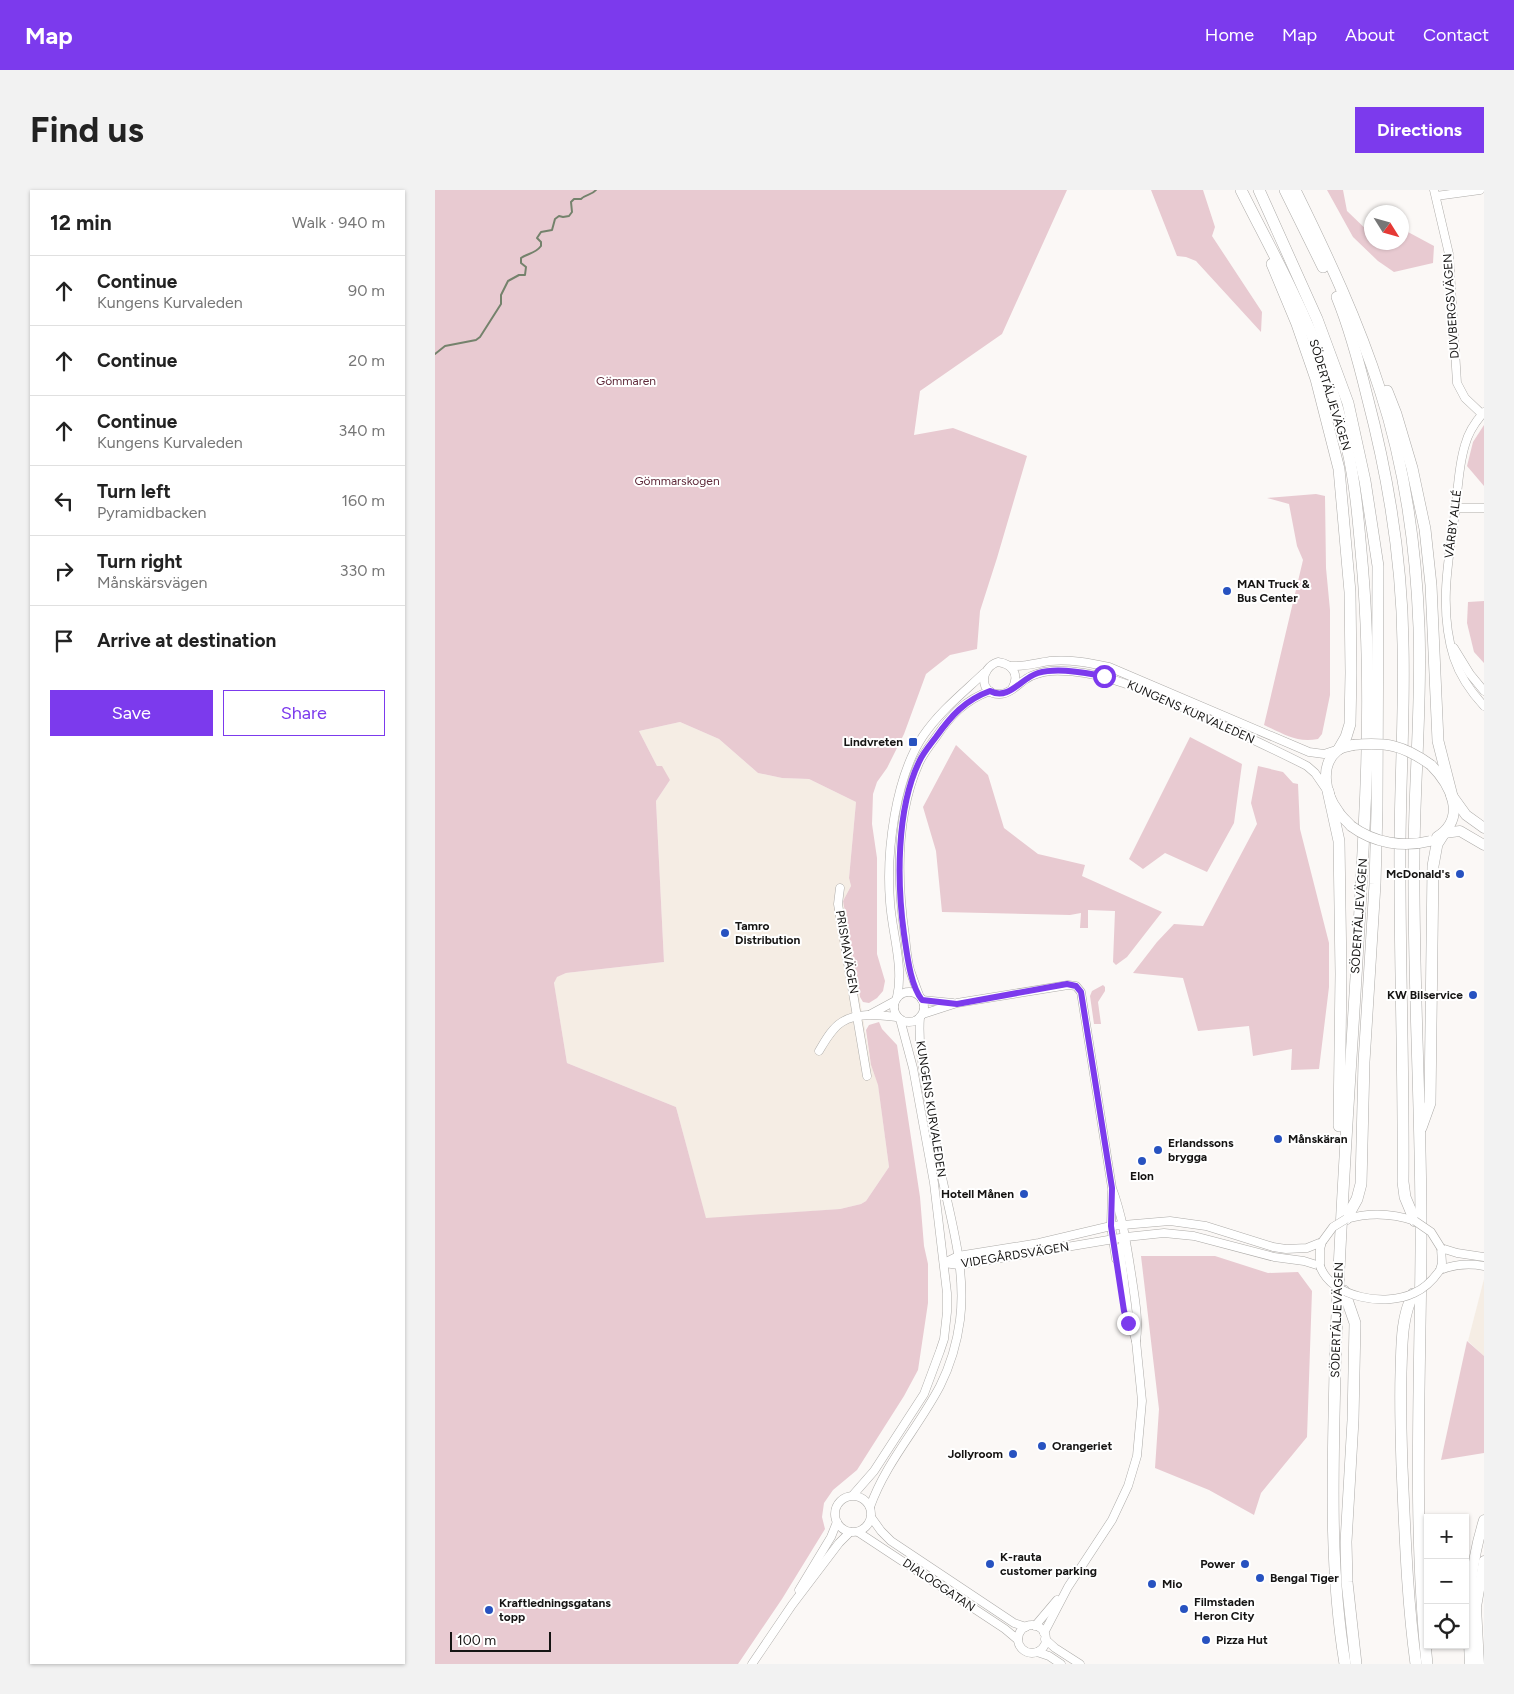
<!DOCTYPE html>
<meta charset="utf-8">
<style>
body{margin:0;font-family:Figtree,sans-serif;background:#f2f2f2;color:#222}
.controls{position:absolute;right:15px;bottom:15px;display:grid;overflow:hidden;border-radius:0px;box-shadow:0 1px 4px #0004}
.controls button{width:45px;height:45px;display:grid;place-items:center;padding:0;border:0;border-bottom:1px solid #e0e0e0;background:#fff;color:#222;font:25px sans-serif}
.compass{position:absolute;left:929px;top:15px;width:45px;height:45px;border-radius:50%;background:#fff;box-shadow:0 1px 4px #0004;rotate:127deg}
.scale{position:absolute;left:15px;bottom:12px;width:101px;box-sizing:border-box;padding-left:5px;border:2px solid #151413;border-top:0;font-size:14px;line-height:18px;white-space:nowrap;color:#151413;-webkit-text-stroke:4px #fff;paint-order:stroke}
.stop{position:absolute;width:15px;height:15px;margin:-11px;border:4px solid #7c3aed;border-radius:50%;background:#fff}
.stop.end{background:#7c3aed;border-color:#fff;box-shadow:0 1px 5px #0008}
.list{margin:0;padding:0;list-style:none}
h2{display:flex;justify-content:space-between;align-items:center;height:65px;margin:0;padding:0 20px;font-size:21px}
h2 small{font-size:16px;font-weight:400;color:#767676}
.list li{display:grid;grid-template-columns:32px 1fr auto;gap:15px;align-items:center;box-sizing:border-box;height:70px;padding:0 20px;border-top:1px solid #e0e0e0}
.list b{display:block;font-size:19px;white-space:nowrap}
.list p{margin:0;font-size:16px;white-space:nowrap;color:#767676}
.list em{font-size:16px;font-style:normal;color:#767676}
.actions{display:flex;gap:10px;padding:15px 20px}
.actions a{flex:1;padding:11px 0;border:1px solid #7c3aed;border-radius:0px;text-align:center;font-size:18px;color:#7c3aed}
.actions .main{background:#7c3aed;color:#fff}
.icon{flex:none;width:28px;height:28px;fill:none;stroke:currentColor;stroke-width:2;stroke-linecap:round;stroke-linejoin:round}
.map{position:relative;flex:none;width:1049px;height:1474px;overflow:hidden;border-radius:0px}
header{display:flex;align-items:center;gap:30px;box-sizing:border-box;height:70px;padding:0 25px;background:#7c3aed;color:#fff}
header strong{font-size:24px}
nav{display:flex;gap:28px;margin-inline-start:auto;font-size:18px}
.intro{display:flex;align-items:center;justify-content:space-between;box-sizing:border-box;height:120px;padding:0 30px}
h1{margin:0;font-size:35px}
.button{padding:12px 22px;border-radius:0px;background:#7c3aed;color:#fff;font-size:18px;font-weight:700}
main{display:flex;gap:30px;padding:0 30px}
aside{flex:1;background:#fff;border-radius:0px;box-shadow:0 1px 4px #0004}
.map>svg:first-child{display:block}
</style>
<header>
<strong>Map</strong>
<nav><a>Home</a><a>Map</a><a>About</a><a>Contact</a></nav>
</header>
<div class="intro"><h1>Find us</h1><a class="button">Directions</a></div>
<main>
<aside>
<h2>12 min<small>Walk · 940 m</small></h2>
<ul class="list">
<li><svg class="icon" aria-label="ahead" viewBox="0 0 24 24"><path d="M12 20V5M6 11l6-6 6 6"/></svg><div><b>Continue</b><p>Kungens Kurvaleden</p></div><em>90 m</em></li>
<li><svg class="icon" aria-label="ahead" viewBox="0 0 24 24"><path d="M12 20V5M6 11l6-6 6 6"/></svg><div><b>Continue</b></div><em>20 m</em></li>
<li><svg class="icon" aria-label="ahead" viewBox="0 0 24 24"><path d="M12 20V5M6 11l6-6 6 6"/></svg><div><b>Continue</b><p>Kungens Kurvaleden</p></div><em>340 m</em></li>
<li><svg class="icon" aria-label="left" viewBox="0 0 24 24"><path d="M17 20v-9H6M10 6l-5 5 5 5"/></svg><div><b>Turn left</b><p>Pyramidbacken</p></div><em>160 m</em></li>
<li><svg class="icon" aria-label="right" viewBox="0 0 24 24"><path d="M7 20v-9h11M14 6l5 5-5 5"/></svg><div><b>Turn right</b><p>Månskärsvägen</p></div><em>330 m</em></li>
<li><svg class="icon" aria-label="arrive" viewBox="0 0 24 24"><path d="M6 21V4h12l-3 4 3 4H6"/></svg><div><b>Arrive at destination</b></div></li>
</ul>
<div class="actions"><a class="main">Save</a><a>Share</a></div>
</aside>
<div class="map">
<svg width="1049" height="1474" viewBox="0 0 1049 1474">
<rect width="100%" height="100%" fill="#fbf8f6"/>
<g fill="#f5ede4">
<polygon points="245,532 284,549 323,583 347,588 374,589 421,612 414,688 416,696 408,711 436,875 443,894 454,977 431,1011 426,1014 405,1019 271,1029 241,917 132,873 119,794 121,787 131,783 229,772 221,611 235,590 222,576 204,541"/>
<polygon points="1049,1089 1049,1166 1033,1151"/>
</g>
<g fill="#e8cad1">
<polygon points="0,0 632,0 567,144 485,201 479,245 518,238 592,266 562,368 545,421 542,459 515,465 491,484 469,544 452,578 442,592 438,604 437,634 442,668 442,764 450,791 448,801 442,808 434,813 428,812 425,807 408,711 416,696 414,688 421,612 374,589 347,588 323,583 284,549 245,532 204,541 222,576 227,576 235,590 221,611 229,772 131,783 122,787 119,793 132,873 241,917 271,1028 405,1019 426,1014 431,1011 454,977 443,895 436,875 431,840 434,835 444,832 447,839 462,855 485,1007 489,1056 493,1074 493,1113 483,1180 469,1206 422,1280 398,1300 389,1313 387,1327 390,1339 347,1409 303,1474 0,1474"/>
<polygon points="716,0 768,0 780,37 777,46 827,122 826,142 761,71 751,67 742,66"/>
<polygon points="892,0 908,0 912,21 936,44 936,52 966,52 967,43 973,42 999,56 998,73 959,82 943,71 918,47"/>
<polygon points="1049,235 1049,296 1032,276 1038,252"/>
<path d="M881 304 890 306 891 378 895 420V505L887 544 883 549C861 553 849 544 829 535L868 370 862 356 854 314 832 308Z"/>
<polygon points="1049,411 1049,473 1039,462 1032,433 1033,412"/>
<polygon points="755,547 807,574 799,633 772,682 730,663 708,679 694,669"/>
<polygon points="521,555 553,585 569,638 603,664 650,675 647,686 727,722 692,767 681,775 678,772 680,721 653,720 653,738 645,738 646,723 635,725 507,722 501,661 488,617"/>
<polygon points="823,576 848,582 858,593 863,594 865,639 894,753 894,797 884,879 856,880 857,859 818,866 814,836 763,841 748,788 698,783 722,752 739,734 768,736 822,634 816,613"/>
<polygon points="668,795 670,797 670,801 663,812 666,834 659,834 655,806 657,801"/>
<polygon points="706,1066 780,1066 833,1083 863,1082 877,1101 872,1247 826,1303 819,1325 774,1300 720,1278 724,1219"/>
<polygon points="1032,1151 1049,1166 1049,1263 1006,1270"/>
</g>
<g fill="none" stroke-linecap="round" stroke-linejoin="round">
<path stroke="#74826c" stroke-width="2" d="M0 164 10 156 41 150 45 147 66 114V105L73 91 84 85H90L91 77 86 73V68C93 63 100 64 106 56V52L102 48 106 42 117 40 120 29 124 26 128 27 134 26 137 22 136 12 139 9H146C151 4 157 5 161 0"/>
<g stroke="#adaba8" stroke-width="9">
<g id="minor">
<polyline points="999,0 1014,64 1022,193 1030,208 1047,224"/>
<polyline points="1001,6 1045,0"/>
<path d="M1049 222C1041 231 1033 243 1030 255 1024 274 1023 295 1021 316 1014 366 1003 418 1019 468 1025 486 1036 502 1049 516"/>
<polyline points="1020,318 1049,318"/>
<polyline points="1019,458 1035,484 1049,501"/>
<path d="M575 476C589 477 601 473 615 471 635 469 655 473 674 477L874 562 889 564 901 560"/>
<path d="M577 499C585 485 578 474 563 472 544 478 544 505 565 504 575 504 583 494 591 489 598 484 607 482 616 481 664 479 705 499 747 517 789 536 831 555 872 576L880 583 891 599"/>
<polyline points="405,698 403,714 432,886"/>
<circle cx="474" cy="817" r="15"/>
<path d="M484 805C481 797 478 789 475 780 472 769 471 757 470 746 462 691 461 625 484 573 488 564 495 555 501 547 515 526 530 510 555 501"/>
<path d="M462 807C469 776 457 743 455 712 451 662 460 588 488 546 505 521 528 503 549 483"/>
<polyline points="487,810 518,813"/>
<polyline points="436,824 460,811"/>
<path d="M488 824 522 813 633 795 641 796 646 802 677 998C688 1028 692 1057 697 1089 700 1110 704 1130 701 1151"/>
<path d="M384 861C390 851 397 838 407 832 423 822 444 825 462 827"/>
<polyline points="677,1001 676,1036 681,1069"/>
<path d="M911 1029C935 1022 957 1023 980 1031"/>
<polyline points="509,1073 524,1075 691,1047 729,1043 759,1046 839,1067 869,1071 885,1076 885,1059 887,1052"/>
<polyline points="509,1073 523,1066 604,1053 676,1036 735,1031 771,1036 838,1057 851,1059 872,1058 887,1052"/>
<polyline points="1005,1080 1007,1073 1006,1058 1022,1063 1049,1067"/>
<path d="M1005 1080C1020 1074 1033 1073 1049 1076"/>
<polyline points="418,1305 439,1281 489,1204 505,1161 509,1149 512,1122 512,1103 499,993 478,878 465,829"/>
<circle cx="418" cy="1324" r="18"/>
<path d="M435 1317C451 1272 483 1238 505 1196 515 1176 522 1153 525 1130 531 1084 518 1037 508 992 502 962 497 932 492 902 488 877 483 852 485 827"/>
<polyline points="436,1327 446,1341 456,1351 579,1433 591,1437"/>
<polyline points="423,1342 570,1439 583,1450"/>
<polyline points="364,1400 396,1347 402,1332"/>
<circle cx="597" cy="1449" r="14"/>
<polyline points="600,1436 622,1410"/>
<polyline points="609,1443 633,1397 677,1330 693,1296 702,1266 707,1211 701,1151 693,1122 685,1060 691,1047"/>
<polyline points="610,1449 620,1458 645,1474"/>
<polyline points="602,1462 614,1466 626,1474"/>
<polyline points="317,1474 357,1415 404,1353 415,1342"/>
</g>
</g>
<g stroke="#adaba8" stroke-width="11">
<g id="major">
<path d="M996 575C1015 594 1033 628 1002 647"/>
<polyline points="1018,607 1031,625 1049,638"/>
<path d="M916 636C912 631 906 627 903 621 890 604 884 575 903 560 907 557 913 556 918 555"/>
<polyline points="1009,643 1025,641 1049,655"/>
<path d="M1035 1474C1032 1424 1034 1378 1049 1330"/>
<polyline points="1044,1474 1041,1417 1049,1371"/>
</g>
</g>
<g stroke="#adaba8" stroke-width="12">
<g id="highway">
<path d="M806 0C823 34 841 67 857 101 881 150 901 203 912 257 920 292 923 326 926 361 935 454 934 546 929 640 921 820 905 1000 900 1181 898 1279 894 1377 910 1474"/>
<polyline points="824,0 882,129 913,213 930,291 943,376 942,619 940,694 929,872 926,994 922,1009 911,1029"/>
<polyline points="850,0 888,77"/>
<path d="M860 0C892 65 923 131 945 200 970 276 981 357 984 437 987 515 979 592 979 670 978 800 987 931 986 1061 985 1199 978 1336 992 1474"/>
<polyline points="837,74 862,134 881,189 904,279 915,402 916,483 915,534 911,547 904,559"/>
<path d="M902 107C915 139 924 173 932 206 953 286 967 370 968 454 970 530 964 606 965 683 965 786 969 889 968 992L970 1007 980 1031"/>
<polyline points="952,201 961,224 977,278 990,339 996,395 1003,551 1017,606"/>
<polyline points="893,601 904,651 906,784 904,936"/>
<polyline points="986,938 995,913 998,676 1002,654 1009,643"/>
<polyline points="909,1101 920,1133 918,1230 911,1352 912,1392 921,1474"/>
<path d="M978 1104C966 1129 967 1154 966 1182 965 1214 966 1245 967 1277 970 1343 972 1409 981 1474"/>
</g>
</g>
<use href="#minor" stroke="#fff" stroke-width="8"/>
<use href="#major" stroke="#fff" stroke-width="10"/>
<use href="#highway" stroke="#fff" stroke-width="11"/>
<g stroke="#adaba8" stroke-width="9" stroke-linecap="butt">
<g id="minor-bridge">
<polyline points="980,1031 996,1042 1006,1058"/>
<polyline points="887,1052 898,1037 911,1029"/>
<path d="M885 1076C896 1108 951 1117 979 1103 991 1098 998 1090 1005 1080"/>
</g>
</g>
<g stroke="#adaba8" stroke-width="11" stroke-linecap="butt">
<g id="major-bridge">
<path d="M918 555C952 552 968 555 996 575"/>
<path d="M916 636C939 653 968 658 995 651"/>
</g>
</g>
<use href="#minor-bridge" stroke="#fff" stroke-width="8"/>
<use href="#major-bridge" stroke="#fff" stroke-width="10"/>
</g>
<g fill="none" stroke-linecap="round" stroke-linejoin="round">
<path stroke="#7c3aed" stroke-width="6" d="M669 486C649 483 623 477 603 483 586 488 574 511 555 501 530 510 516 526 501 547 495 555 488 563 484 572 461 620 462 693 469 744 472 763 475 795 487 810L522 814 632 794 641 796 646 802 677 998 676 1036 689 1121 693 1133"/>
</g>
<g fill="#2752c0" stroke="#fff" stroke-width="2">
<circle cx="792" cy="401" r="5"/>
<rect x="473" y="547" width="10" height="10" rx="2.5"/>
<circle cx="1025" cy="684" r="5"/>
<circle cx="290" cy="743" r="5"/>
<circle cx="1038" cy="805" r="5"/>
<circle cx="843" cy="949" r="5"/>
<circle cx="723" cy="960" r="5"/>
<circle cx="707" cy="971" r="5"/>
<circle cx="589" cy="1004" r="5"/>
<circle cx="607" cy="1256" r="5"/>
<circle cx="578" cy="1264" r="5"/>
<circle cx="555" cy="1374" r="5"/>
<circle cx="810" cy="1374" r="5"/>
<circle cx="825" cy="1388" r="5"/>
<circle cx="717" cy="1394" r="5"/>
<circle cx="749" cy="1419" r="5"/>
<circle cx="54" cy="1420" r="5"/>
<circle cx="771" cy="1450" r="5"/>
</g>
<g text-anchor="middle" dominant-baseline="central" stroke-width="4" stroke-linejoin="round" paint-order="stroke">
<g font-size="12" fill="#151413" stroke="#fff">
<text transform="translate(1016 116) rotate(-94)">DUVBERGSVÄGEN</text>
<text transform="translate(895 205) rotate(73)">SÖDERTÄLJEVÄGEN</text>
<text transform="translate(1018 334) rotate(-83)">VÅRBY ALLÉ</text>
<text transform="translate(756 522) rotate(24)">KUNGENS KURVALEDEN</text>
<text transform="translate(924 726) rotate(-86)">SÖDERTÄLJEVÄGEN</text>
<text transform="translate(412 762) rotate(80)">PRISMAVÄGEN</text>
<text transform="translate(496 919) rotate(81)">KUNGENS KURVALEDEN</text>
<text transform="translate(580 1065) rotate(-9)">VIDEGÅRDSVÄGEN</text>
<text transform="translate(902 1130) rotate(-88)">SÖDERTÄLJEVÄGEN</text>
<text transform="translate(504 1395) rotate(34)">DIALOGGATAN</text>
</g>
<g font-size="12" fill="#602b3b" stroke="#fff">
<text x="191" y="191">Gömmaren</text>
<text x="242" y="291">Gömmarskogen</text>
</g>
<g font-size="12" font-weight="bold" fill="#151413" stroke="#fff" text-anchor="start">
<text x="802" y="394">MAN Truck &amp;<tspan x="802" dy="14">Bus Center</tspan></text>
<text x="468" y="552" text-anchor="end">Lindvreten</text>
<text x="1015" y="684" text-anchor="end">McDonald's</text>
<text x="300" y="736">Tamro<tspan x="300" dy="14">Distribution</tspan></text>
<text x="1028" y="805" text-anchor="end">KW Bilservice</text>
<text x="853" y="949">Månskäran</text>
<text x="733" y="953">Erlandssons<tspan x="733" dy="14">brygga</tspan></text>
<text x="707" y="986" text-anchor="middle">Elon</text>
<text x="579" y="1004" text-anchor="end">Hotell Månen</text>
<text x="617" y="1256">Orangeriet</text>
<text x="568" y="1264" text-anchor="end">Jollyroom</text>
<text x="565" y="1367">K-rauta<tspan x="565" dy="14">customer parking</tspan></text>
<text x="800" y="1374" text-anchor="end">Power</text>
<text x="835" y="1388">Bengal Tiger</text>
<text x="727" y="1394">Mio</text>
<text x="759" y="1412">Filmstaden<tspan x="759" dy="14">Heron City</tspan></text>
<text x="64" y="1413">Kraftledningsgatans<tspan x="64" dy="14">topp</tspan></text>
<text x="781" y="1450">Pizza Hut</text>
</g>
</g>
</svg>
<div class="controls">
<button>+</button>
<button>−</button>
<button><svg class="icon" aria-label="locate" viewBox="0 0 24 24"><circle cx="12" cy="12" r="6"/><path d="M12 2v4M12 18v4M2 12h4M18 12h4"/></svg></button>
</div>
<svg class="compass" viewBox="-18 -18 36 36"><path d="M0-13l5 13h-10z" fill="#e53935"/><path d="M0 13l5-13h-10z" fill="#767676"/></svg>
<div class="scale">100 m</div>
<div class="stop" style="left:669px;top:486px"></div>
<div class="stop end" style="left:693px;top:1133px"></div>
</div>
</main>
